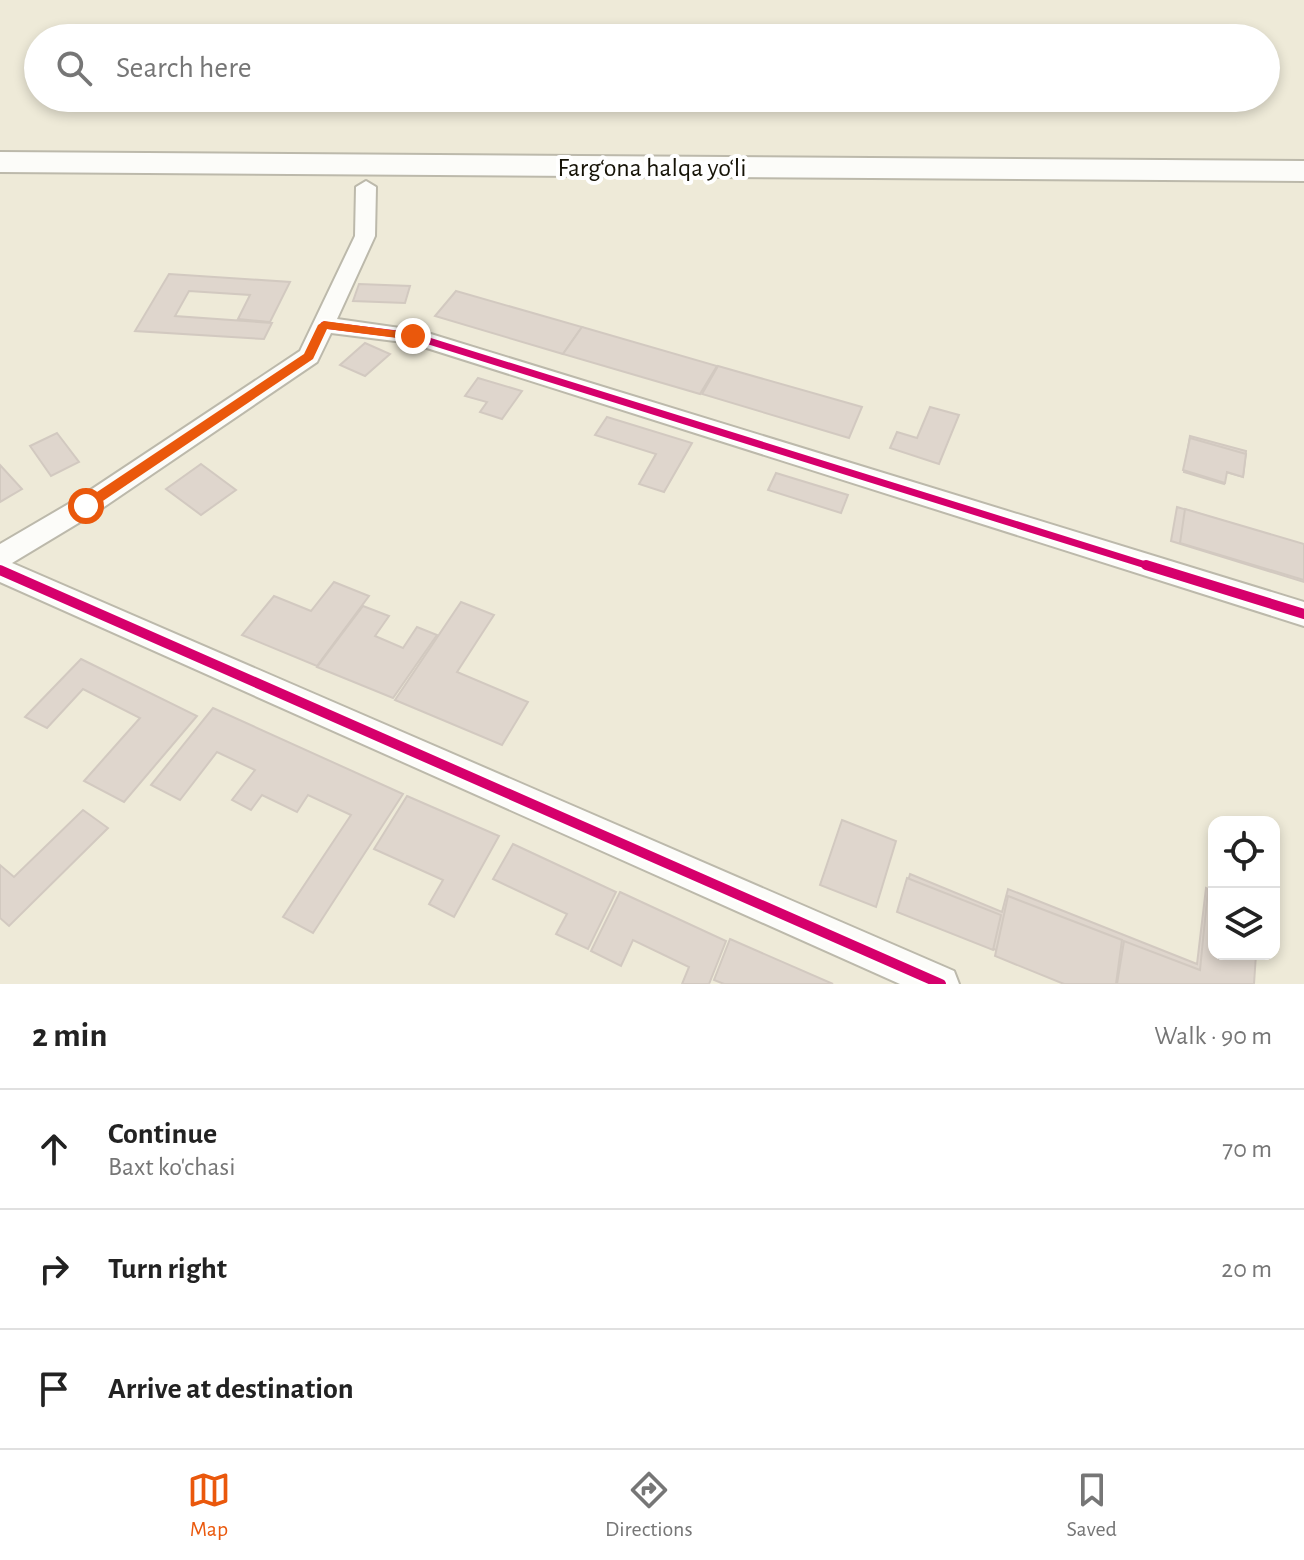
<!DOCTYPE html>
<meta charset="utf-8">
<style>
body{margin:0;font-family:"Alegreya Sans",sans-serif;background:#f6f6f6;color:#222}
.controls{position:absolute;right:24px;bottom:24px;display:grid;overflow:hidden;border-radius:16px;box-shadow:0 4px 12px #0003}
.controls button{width:72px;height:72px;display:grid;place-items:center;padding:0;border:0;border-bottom:2px solid #e0e0e0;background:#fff;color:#222;font:40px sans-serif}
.stop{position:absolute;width:24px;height:24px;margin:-18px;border:6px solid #ea580c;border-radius:50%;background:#fff}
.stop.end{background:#ea580c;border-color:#fff;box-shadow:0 2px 8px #0008}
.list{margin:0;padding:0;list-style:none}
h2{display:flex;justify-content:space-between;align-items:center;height:104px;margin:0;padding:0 32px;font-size:34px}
h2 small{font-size:26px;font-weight:400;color:#767676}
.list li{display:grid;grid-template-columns:52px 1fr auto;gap:24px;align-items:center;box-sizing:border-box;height:120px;padding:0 32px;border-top:2px solid #e0e0e0}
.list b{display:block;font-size:30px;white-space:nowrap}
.list p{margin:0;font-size:26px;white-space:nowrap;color:#767676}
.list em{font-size:26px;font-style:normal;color:#767676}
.icon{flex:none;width:44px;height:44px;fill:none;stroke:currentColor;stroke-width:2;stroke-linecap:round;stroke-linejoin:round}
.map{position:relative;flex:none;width:1304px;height:984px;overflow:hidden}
.search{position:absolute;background:#fff;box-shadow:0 4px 12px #0003;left:24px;right:24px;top:24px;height:88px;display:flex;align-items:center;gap:20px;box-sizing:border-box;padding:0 28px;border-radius:44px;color:#767676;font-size:30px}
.sheet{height:464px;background:#fff}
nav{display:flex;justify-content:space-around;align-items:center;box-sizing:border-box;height:112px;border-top:2px solid #e0e0e0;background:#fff;font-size:22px;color:#767676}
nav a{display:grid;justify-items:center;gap:4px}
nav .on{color:#ea580c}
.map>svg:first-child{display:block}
</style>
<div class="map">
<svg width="1304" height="984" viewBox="0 0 1304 984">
<rect width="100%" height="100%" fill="#eeead8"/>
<g fill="#dfd6cd" stroke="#d2c9c0" stroke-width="2">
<polygon points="169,274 290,282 270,322 238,319 250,295 189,291 175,316 272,323 264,339 135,331"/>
<polygon points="359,284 410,286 405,303 353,301"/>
<polygon points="456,291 582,327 563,354 435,316"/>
<polygon points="582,327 717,366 700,394 563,354"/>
<polygon points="365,343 390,354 365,376 340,365"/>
<polygon points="718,366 862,407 849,438 702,394"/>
<polygon points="478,378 522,391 502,419 480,412 487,402 465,396"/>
<polygon points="930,407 959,415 939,464 890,448 897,432 917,438"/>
<polygon points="607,417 692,443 664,492 639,484 656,454 595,435"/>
<polygon points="57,433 79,462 51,476 30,446"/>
<polygon points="1190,436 1246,451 1243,477 1226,472 1224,484 1184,472"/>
<polygon points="1190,438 1246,454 1243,477 1227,472 1225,483 1183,470"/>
<polygon points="201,464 236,490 201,515 166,489"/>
<polygon points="0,465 22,489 0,502"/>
<polygon points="776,473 848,495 841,513 768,490"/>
<polygon points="1177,507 1304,545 1304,582 1171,541"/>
<polygon points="1185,509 1304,544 1304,580 1180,543"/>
<polygon points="334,582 369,596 317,666 242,635 274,596 311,611"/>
<polygon points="461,602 494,615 457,672 528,702 502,745 395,700"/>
<polygon points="363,606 389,616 375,636 403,648 417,627 437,635 393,698 317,667"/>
<polygon points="81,659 197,716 124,802 84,781 140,718 83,689 47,728 25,717"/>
<polygon points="213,708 403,794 313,933 283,917 351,815 308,795 297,812 262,795 251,810 232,800 255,770 217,752 180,800 151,785"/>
<polygon points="407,796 499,836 454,917 429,904 443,880 374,849"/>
<polygon points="83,810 108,828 9,926 0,918 0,865 14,877"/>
<polygon points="842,820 896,841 876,907 820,885"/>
<polygon points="513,844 616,892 588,949 556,934 567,914 493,879"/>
<polygon points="910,874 1002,912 1008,889 1197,964 1206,888 1214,892 1214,954 1254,954 1252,984 1078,984 900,910"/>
<polygon points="907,878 1001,915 993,950 897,912"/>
<polygon points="1208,889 1214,891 1214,954 1256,954 1254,984 1117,984 1124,941 1200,970"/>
<polygon points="620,892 726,941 709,984 682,984 689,967 633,940 621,966 591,951"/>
<polygon points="1008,896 1122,940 1116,984 1064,984 995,956"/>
<polygon points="730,939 833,984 724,984 714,980"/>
</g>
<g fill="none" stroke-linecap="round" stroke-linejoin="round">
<g stroke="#bcb9ab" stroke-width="4">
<polygon id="street" points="366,181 376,187 375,236 337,319 421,331 1304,602 1304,626 411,343 331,333 317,362 95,513 12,563 954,971 959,984 900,984 0,582 0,544 77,499 300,351 355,236 356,187"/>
</g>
<g stroke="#bcb9ab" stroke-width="4">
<polygon id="highway" points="0,152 1304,161 1304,181 0,172"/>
</g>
<use href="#street" fill="#fcfcf9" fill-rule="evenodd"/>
<use href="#highway" fill="#fcfcf9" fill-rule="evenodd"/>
<g stroke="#fff" stroke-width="12">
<polyline id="cycleway-far1" points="324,325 413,336 1152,567"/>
</g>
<g stroke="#fff" stroke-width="15">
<g id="cycleway">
<polyline points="1146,565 1304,614"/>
<polyline points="0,570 941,984"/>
</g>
</g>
<use href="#cycleway-far1" stroke="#d6006c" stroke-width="7"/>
<use href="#cycleway" stroke="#d6006c" stroke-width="10"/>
</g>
<polygon fill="#ea580c" points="324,321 413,333 419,336 413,340 327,329 313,359 91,509 82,509 82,502 304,354 318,325"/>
<g text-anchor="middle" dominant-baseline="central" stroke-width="8" stroke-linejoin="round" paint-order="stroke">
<g font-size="26" fill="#151206" stroke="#fff">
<text x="652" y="168">Farg‘ona halqa yo‘li</text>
</g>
</g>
</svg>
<div class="controls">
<button><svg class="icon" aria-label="locate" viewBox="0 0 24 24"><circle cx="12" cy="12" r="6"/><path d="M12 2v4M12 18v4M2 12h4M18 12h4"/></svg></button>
<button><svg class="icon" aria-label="layers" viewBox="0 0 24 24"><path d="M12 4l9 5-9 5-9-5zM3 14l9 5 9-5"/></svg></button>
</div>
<div class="stop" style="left:86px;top:506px"></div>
<div class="stop end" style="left:413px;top:336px"></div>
<div class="search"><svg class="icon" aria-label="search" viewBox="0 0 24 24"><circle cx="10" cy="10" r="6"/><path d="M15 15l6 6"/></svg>Search here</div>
</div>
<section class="sheet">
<h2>2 min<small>Walk · 90 m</small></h2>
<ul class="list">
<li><svg class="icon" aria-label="ahead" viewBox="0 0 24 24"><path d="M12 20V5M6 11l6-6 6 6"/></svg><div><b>Continue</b><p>Baxt ko'chasi</p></div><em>70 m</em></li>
<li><svg class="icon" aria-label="right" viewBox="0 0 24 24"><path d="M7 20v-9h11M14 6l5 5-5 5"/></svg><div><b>Turn right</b></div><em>20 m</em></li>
<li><svg class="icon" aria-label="arrive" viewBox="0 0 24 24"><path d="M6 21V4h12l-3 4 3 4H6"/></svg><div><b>Arrive at destination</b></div></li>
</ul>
</section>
<nav>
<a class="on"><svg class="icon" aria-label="map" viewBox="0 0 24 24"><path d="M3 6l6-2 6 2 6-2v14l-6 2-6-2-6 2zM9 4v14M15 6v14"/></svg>Map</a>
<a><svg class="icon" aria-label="directions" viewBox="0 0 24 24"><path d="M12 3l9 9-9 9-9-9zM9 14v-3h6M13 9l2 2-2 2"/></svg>Directions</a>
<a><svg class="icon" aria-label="saved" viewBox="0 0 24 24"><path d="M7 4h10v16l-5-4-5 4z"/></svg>Saved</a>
</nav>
